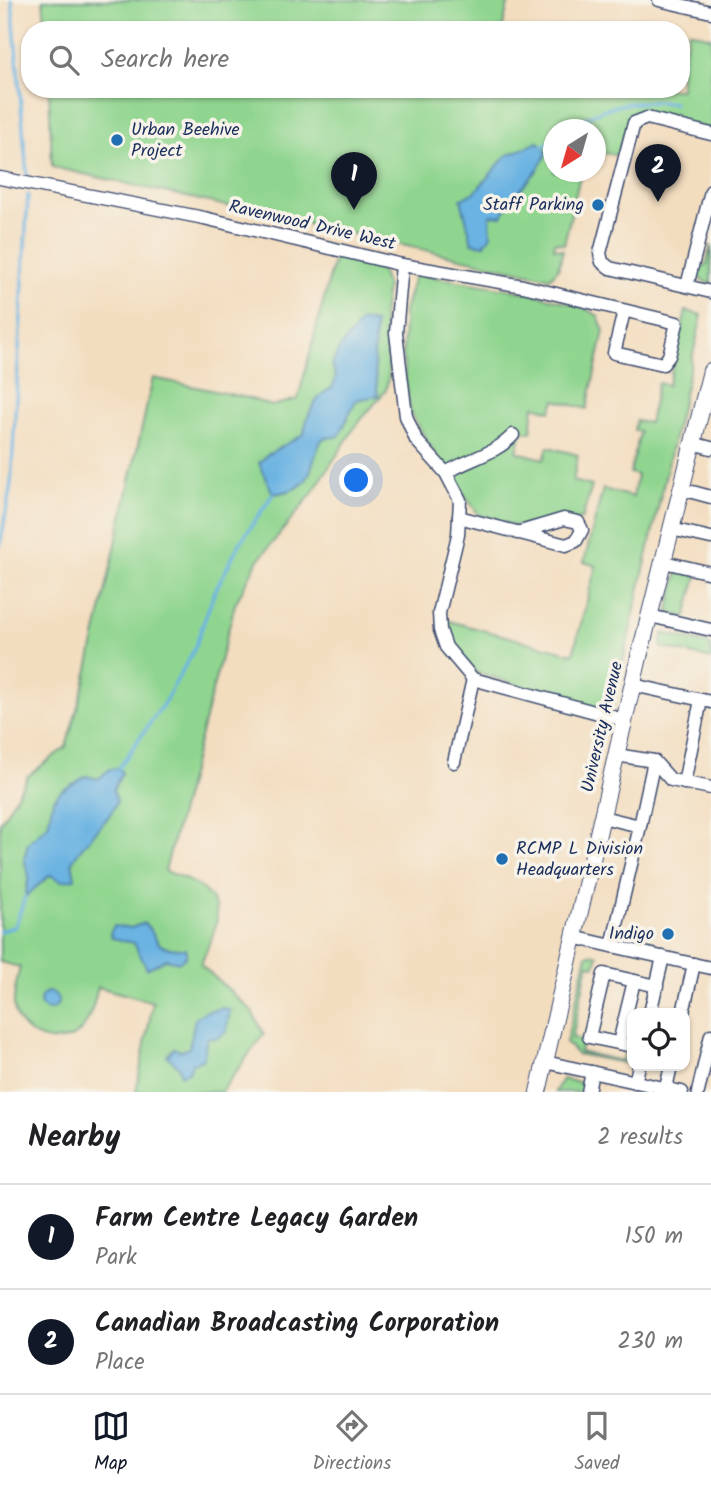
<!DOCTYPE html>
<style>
body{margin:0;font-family:Kalam,sans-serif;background:#f6f6f6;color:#202124}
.controls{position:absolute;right:21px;bottom:21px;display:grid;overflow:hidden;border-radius:14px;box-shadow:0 2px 5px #0004}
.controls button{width:63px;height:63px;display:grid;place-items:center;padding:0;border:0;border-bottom:2px solid #e0e0e0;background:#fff;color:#202124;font:35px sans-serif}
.compass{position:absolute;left:543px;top:119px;width:63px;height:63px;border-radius:50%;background:#fff;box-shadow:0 2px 5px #0004;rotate:217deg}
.you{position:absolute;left:357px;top:481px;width:24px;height:24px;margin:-18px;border:5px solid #fff;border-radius:50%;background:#1a73e8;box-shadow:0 0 0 10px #1a73e833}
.badge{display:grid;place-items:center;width:46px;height:46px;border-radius:50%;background:#111827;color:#fff;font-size:23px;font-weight:700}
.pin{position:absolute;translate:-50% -58px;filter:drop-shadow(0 2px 4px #0008)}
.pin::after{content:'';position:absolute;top:37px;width:24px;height:21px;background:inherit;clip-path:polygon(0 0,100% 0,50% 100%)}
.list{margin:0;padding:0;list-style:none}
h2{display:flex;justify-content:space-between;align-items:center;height:91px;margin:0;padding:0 28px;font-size:30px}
h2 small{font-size:23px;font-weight:400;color:#757577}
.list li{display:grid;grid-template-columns:46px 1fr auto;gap:21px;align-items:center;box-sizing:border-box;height:105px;padding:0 28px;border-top:2px solid #e0e0e0}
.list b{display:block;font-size:26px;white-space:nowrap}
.list p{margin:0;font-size:23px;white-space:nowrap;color:#757577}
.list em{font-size:23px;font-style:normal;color:#757577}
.icon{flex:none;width:38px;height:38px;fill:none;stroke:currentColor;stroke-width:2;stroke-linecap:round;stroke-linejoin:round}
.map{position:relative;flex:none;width:711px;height:1092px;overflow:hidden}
.search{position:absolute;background:#fff;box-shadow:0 2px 5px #0004;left:21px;right:21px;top:21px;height:77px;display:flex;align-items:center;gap:18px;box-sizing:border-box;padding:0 24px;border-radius:28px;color:#757577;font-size:26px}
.sheet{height:301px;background:#fff}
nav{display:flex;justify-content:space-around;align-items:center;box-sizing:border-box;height:98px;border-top:2px solid #e0e0e0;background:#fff;font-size:19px;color:#757577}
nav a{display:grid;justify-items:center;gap:4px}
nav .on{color:#111827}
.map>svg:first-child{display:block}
</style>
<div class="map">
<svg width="711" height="1092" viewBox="0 0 711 1092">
<rect width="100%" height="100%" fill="#f7f3e8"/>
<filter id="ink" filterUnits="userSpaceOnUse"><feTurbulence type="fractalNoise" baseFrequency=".0143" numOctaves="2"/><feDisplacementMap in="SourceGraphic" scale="14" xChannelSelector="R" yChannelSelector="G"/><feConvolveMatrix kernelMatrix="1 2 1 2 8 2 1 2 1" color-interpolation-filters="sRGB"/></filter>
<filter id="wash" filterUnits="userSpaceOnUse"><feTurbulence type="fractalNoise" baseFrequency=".00686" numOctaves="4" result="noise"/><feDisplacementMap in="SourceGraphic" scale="28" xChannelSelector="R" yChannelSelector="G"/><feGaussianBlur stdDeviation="1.57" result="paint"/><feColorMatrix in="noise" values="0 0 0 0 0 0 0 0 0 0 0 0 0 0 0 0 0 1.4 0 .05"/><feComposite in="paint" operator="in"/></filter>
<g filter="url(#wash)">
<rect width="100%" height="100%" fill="#f3ddbf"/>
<g fill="#90d58f" stroke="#568276" stroke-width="2">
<polygon points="43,0 509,0 502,30 46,30"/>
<polygon points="689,31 711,37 711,129 639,115 628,122 618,153 614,155 596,151 596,130 554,130 554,172 581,172 564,244 555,242 554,248 563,250 558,269 550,278 52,167 49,89 681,89 681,67"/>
<polygon points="711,245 711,284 701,280 697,273 699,265 706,266"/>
<path d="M335 256 357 260 381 271 387 287 383 315 389 375 386 390 355 427 311 495 257 562 235 604 165 871C185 878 217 890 217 917 217 931 205 951 201 965L251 1010 264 1034 221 1092H136L153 1002 98 987C94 1003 89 1028 74 1036 50 1049 16 1032 14 1006 13 994 17 979 20 967L0 962V823L28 776 66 747 86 678 153 378 248 398 272 406 298 399Z"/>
<path d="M415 274C454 281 571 295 598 316L604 331 587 409 555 400 551 411 534 406 531 432 522 431 517 452 544 459 548 447 578 455 573 481 592 486 582 519 514 526 479 515 438 459 410 412 403 359 404 311Z"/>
<polygon points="686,311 702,315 611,714 476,672 455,650 445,620 573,654 596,566 584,562 603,489 633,497 637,475 630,473 640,432 634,430 636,421 649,423 658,383 668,385"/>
<polygon points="678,571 697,576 686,617 668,613"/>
<polygon points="663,633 711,645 711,659 661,647"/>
<polygon points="590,954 598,955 595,966 588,964 572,1038 582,1040 580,1052 622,1061 625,1052 632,1054 630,1064 577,1054 566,1043 587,955"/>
<polygon points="562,1079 584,1083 583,1092 555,1092"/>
</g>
<g fill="#6bb3e2" stroke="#4371a0" stroke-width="2">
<path d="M538 142 547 152C537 178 513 192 502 216L490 215 491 235 484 245 472 243 461 199 475 192 506 156Z"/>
<path d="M361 321 375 323 374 362 378 396 356 400 339 436 322 439C306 472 316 489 273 494L259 463 267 455 304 434C306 417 315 395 332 388L336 378 332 365 339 349Z"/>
<path d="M119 768 122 773 113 790 117 801C111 820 84 840 72 862L75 879 62 881 50 875 25 897 29 876 24 859 28 843 48 825 53 800 61 791 86 776 98 779 110 769Z"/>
<path d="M144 923C163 940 148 949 186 949V957L179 962 166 959 147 969 134 943 112 938 110 933 114 926 131 928Z"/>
<circle cx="49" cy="1001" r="9"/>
<polygon points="223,1008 230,1010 226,1032 217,1038 207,1038 203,1060 192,1063 189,1072 181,1075 179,1067 167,1056 174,1048 181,1051 189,1048 195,1019 204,1012"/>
</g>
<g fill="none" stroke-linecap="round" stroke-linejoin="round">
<g stroke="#6bb3e2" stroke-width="3.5">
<polyline points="12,0 27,175"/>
<path d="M566 130C601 105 632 99 674 103"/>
<polyline points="542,147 554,139"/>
<polyline points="0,546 11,484 28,195"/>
<polyline points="119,768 164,703 194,650 214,593 238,546 273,494"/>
<polyline points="0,931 15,927 25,897"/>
</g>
</g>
</g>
<g filter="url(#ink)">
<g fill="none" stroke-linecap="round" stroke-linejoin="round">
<g stroke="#3b496d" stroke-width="15">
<g id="minor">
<polyline points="659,0 711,12"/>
<polyline points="711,134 647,118 634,123 600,253 602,262 610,268 711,292"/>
<polyline points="0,178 204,218 402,265 523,286 677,323 669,356 663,364 614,353 624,311"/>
<polyline points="402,265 396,333 406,416 416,440 446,473 460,500 458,535 439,613 440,630 446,647 473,679 624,720"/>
<polyline points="687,286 711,191"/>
<polyline points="692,443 711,448"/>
<path d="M446 473C468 459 496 454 513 435"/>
<polyline points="681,489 711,497"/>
<polyline points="459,517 566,545 576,541 582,530 578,522 564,519 517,533"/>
<polyline points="671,529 711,538"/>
<polyline points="664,562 711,573"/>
<polyline points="650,616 711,630"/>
<polyline points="633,685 711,702"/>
<polyline points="616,755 654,761 671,780 711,788"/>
<polyline points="454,762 473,679"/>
<polyline points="684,783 701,700"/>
<polyline points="640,826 654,761"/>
<polyline points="573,937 612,946 640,826 602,817"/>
<polyline points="612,946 711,968"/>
<polyline points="650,1013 663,957"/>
<polyline points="683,1013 694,964"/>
<polyline points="619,1043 634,981"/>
<polyline points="632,1046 589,1037 604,974 657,986"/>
<polyline points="545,1062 682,1092"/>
<polyline points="635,1082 639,1066"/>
<polyline points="666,1088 671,1066"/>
<polyline points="588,1092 592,1072"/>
<polyline points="698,1092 711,1035"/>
</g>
</g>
<g stroke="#3b496d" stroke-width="18">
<polyline id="major" points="538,1092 639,657 711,371"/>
</g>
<use href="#minor" stroke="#fff" stroke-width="12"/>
<use href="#major" stroke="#fff" stroke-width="16"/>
</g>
</g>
<g fill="#1f6fb2" stroke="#f7f3e8" stroke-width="2.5">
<circle cx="117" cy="140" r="7"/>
<circle cx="598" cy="205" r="7"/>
<circle cx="502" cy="859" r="7"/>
<circle cx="668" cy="934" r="7"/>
</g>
<g text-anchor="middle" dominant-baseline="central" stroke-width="7" stroke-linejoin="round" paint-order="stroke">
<g font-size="18" fill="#1b2f5e" stroke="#f7f3e8" text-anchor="start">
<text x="131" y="130">Urban Beehive<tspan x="131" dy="21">Project</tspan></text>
<text x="584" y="205" text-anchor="end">Staff Parking</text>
<text x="516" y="849">RCMP L Division<tspan x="516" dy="21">Headquarters</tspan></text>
<text x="654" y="934" text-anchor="end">Indigo</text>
</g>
<g font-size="18" fill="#1b2f5e" stroke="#f7f3e8">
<text transform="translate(312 226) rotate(13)">Ravenwood Drive West</text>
<text transform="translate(603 727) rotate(-77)">University Avenue</text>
</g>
</g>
</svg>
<div class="controls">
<button><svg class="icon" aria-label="locate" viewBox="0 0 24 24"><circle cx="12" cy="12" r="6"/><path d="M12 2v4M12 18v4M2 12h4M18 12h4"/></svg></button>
</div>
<svg class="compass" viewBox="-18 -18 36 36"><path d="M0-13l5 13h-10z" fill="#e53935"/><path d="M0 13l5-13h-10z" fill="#757577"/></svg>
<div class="you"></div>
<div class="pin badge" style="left:354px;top:210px">1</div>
<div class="pin badge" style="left:658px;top:202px">2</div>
<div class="search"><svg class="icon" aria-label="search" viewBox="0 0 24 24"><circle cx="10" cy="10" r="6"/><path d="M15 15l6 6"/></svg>Search here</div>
</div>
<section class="sheet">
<h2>Nearby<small>2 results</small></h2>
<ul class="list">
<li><span class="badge">1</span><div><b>Farm Centre Legacy Garden</b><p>Park</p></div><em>150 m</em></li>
<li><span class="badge">2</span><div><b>Canadian Broadcasting Corporation</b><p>Place</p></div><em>230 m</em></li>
</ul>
</section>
<nav>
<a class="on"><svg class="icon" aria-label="map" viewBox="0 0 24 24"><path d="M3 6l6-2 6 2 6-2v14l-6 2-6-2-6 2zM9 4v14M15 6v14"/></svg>Map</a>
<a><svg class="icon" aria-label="directions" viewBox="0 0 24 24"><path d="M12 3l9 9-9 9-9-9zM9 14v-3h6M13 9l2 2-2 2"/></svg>Directions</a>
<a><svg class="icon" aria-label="saved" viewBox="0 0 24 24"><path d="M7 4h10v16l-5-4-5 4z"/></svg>Saved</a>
</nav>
